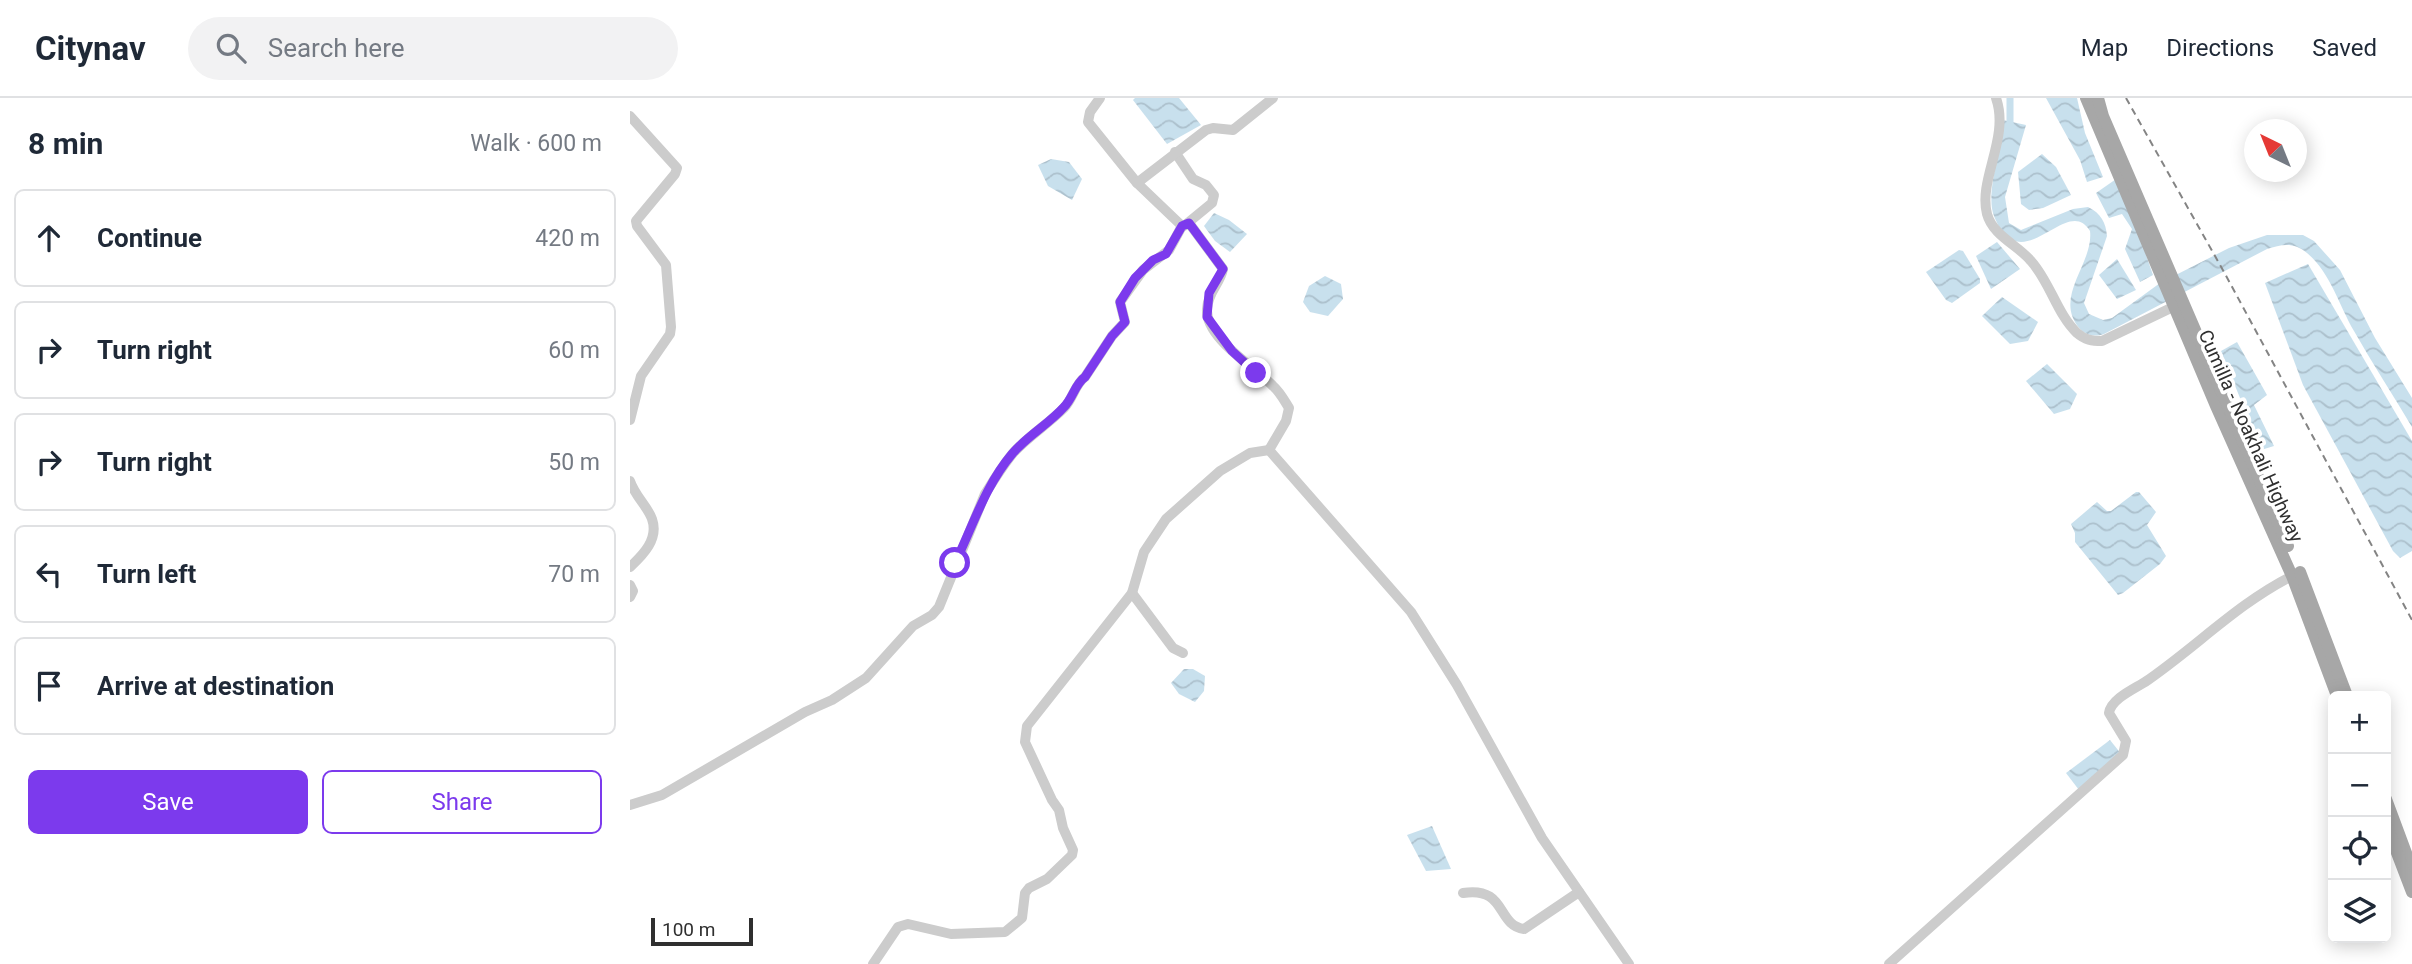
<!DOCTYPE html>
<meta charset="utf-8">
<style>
body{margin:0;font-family:Roboto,sans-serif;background:#f2f2f3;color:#1f2937}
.controls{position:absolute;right:21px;bottom:21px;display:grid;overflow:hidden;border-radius:10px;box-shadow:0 4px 18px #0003}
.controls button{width:63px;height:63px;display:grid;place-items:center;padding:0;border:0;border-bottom:2px solid #e0e1e3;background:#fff;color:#1f2937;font:35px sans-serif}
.compass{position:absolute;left:1614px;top:21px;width:63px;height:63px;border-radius:50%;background:#fff;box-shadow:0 4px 18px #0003;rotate:317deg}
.scale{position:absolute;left:21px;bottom:18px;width:102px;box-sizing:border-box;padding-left:7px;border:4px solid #2f2f2f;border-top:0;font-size:19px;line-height:24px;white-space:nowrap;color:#2f2f2f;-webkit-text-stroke:5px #fff;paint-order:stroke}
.stop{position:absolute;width:21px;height:21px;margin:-16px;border:5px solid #7c3aed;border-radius:50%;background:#fff}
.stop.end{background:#7c3aed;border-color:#fff;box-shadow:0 2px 7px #0008}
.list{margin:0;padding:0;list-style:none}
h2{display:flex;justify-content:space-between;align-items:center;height:91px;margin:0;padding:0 28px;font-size:30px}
h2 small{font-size:23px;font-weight:400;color:#747a83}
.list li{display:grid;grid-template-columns:46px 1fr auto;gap:21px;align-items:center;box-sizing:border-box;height:98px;margin:0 14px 14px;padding:0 14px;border:2px solid #e0e1e3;border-radius:10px}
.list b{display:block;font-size:26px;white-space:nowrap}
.list em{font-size:23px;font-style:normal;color:#747a83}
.actions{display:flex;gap:14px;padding:21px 28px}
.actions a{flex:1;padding:16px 0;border:2px solid #7c3aed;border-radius:10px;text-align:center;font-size:24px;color:#7c3aed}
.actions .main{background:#7c3aed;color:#fff}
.icon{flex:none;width:38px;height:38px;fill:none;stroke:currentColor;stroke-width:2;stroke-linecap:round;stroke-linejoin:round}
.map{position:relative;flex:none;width:1782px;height:866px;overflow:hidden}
header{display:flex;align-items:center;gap:42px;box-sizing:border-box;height:98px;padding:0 35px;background:#fff;border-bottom:2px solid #e0e1e3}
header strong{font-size:33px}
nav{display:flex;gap:38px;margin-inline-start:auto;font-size:24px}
.search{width:490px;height:63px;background:#f2f2f3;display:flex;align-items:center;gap:18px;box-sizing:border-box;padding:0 24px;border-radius:38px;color:#747a83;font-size:26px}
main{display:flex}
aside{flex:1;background:#fff}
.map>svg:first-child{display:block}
</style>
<header>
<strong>Citynav</strong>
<div class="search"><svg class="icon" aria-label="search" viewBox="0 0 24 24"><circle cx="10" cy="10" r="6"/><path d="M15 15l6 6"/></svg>Search here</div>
<nav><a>Map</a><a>Directions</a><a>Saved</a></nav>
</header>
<main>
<aside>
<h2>8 min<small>Walk · 600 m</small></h2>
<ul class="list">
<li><svg class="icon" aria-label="ahead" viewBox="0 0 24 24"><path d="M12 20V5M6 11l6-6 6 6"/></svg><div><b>Continue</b></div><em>420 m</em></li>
<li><svg class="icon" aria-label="right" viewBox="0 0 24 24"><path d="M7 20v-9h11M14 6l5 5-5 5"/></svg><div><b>Turn right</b></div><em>60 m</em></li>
<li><svg class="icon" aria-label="right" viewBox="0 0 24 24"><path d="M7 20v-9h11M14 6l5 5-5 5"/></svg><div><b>Turn right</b></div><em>50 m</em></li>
<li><svg class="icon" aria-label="left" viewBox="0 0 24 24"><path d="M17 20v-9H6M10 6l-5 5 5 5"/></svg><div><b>Turn left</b></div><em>70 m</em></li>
<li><svg class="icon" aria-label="arrive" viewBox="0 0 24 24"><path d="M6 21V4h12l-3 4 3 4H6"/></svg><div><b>Arrive at destination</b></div></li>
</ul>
<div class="actions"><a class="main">Save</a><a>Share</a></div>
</aside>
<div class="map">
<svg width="1782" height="866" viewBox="0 0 1782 866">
<defs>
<pattern id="water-waves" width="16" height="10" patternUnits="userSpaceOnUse" patternTransform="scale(1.75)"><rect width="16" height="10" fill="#c8e0ed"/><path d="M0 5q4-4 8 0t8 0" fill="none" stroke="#acc0cc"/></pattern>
</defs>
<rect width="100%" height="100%" fill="#fff"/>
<g fill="url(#water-waves)">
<polygon points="505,0 549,0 571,27 537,46 503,2"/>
<polygon points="1416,0 1447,0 1455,35 1473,79 1457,84 1450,62"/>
<path d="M1373 22 1396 27 1375 99 1379 125 1391 132 1443 111 1458 109C1471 115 1476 125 1477 138L1454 205 1459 216 1473 222 1482 220 1530 185 1599 150 1637 137H1673L1684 143 1710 172 1745 240 1782 300V329C1763 297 1742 265 1724 233 1709 207 1700 174 1677 155 1664 144 1652 146 1637 151L1474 236C1465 239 1457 238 1450 231 1422 199 1464 166 1460 133 1437 94 1391 186 1364 118 1355 96 1372 48 1373 22Z"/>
<polygon points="1412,56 1426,69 1441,97 1413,110 1399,112 1391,106 1388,74"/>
<polygon points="421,61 439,64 452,81 442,102 418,88 408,67"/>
<polygon points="1489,79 1523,177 1510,184 1495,151 1502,131 1492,116 1479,120 1466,95"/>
<polygon points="584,115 599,122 617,136 600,154 585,143 574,128"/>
<polygon points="1367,144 1390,171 1361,191 1346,158"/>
<polygon points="1329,152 1333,153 1350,181 1350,185 1322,205 1316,202 1296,174"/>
<polygon points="1487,161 1506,192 1487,201 1469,177"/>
<polygon points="1678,166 1782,343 1782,453 1770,460 1763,453 1673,287 1635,185"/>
<polygon points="695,178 711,186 713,201 698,218 680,214 673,204 679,188"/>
<polygon points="1372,199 1408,224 1398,243 1380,246 1352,218"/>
<polygon points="1607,244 1637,297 1624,307 1644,348 1631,352 1591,253"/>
<polygon points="1417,266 1447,296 1440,311 1424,316 1396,283"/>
<polygon points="1506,394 1509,394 1526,414 1517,427 1536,458 1530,466 1493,495 1488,497 1445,444 1445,435 1441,426 1467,404 1477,413 1481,413"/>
<polygon points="554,571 563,571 575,578 574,593 565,604 549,596 541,585"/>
<polygon points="1480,642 1492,657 1449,692 1436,675"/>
<polygon points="802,728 821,771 796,773 777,737"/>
</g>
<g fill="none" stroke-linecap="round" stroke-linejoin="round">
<polyline stroke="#c8e0ed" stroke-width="7" points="1380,0 1380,31"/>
<g stroke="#ccc" stroke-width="10">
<polyline points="470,0 460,14 458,24 507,85"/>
<path d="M1366 0C1380 40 1348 81 1357 116 1363 138 1388 147 1401 163 1420 184 1427 216 1447 235 1455 242 1462 243 1472 243L1543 209"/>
<polyline points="0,18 47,70 45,76 6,123 7,128 36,167 41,229 40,236 11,278 0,322"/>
<polyline points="545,54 563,81 576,87 584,97 582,105 554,128"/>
<path d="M559 125 593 171C590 186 578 194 577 211 575 240 625 269 643 288 650 294 654 302 659 310L656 323 639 352 781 514 827 587 912 740 999 866"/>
<path d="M0 383C5 398 18 409 22 421 29 441 13 457 0 469"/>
<polyline points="0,487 3,493 0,499"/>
<polyline points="502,495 543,550 553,555"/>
<path d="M0 707 32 697 175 614 202 602 236 580 283 528 302 517 309 509 355 396C364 382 373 367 384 354 399 338 418 326 434 310 443 301 445 286 455 279L482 238 495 224 490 204 513 172 539 152 552 128 507 85 576 32 583 30 603 32 643 0"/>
<path d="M833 795C877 788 866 827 894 831L949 794"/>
<polyline points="243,866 268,829 278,826 321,836 375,834 392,820 395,795 399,790 417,781 442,757 443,752 433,730 429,712 422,702 395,644 397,628 502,495 514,454 536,421 590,373 620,355 639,352"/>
<path d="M1259 866 1493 657 1496 643 1479 615C1481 601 1504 591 1515 584 1565 550 1608 505 1662 478"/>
</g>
<g stroke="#a7a7a7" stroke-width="12">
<polyline points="1456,0 1586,308 1662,478 1707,598"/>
<path d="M1468 0 1473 18C1535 161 1595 305 1658 448"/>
<polyline points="1670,474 1717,598"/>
<polyline points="1756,701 1782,771"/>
<polyline points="1756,726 1782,794"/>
</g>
<polyline stroke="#848484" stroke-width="2" stroke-dasharray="7 5" stroke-linecap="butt" points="1496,0 1594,174 1782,522"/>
</g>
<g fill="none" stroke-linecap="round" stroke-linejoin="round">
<path stroke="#7c3aed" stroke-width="9" d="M325 465C343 428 355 388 382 356 397 338 419 326 434 309 443 300 445 286 455 279L482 238 495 224 490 204 505 180 523 162 536 156 552 128 559 125 593 171 579 195 577 219 602 253 626 275"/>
</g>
<g text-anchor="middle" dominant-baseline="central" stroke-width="7" stroke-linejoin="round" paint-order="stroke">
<g font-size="19" fill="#2f2f2f" stroke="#fff">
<text transform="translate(1621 338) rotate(66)">Cumilla - Noakhali Highway</text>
</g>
</g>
</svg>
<div class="controls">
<button>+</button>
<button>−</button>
<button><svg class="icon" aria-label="locate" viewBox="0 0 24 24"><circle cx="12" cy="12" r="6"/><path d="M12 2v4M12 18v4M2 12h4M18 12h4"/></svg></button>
<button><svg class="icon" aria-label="layers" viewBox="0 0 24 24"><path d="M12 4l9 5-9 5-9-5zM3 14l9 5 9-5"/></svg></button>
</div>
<svg class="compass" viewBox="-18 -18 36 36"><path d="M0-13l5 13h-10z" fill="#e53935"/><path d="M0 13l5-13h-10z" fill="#747a83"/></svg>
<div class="scale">100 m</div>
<div class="stop" style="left:325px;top:465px"></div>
<div class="stop end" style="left:626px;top:275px"></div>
</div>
</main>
